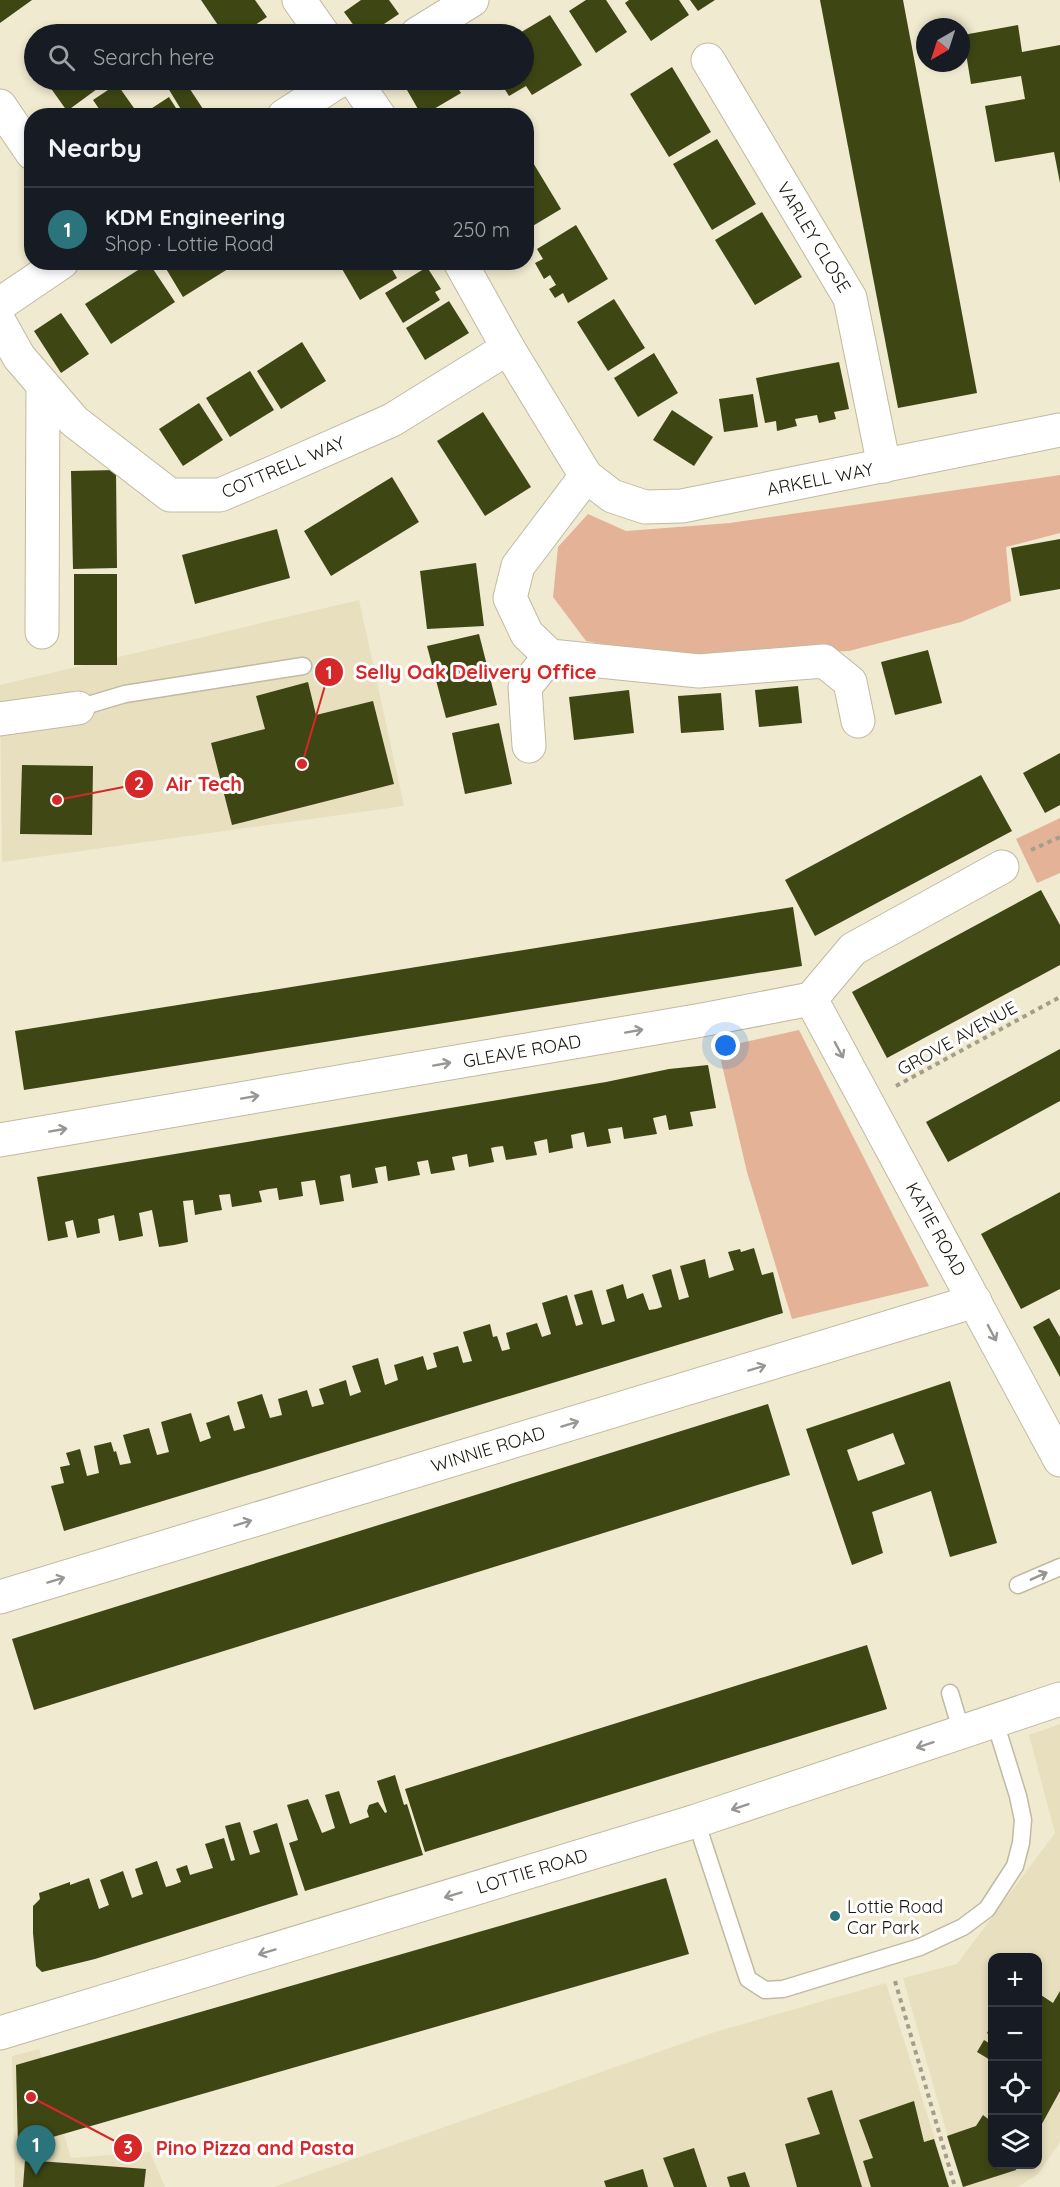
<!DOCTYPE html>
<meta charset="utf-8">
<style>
body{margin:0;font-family:Quicksand,sans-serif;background:#20242c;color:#f1f3f6}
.controls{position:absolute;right:18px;bottom:18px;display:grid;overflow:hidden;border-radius:12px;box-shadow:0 3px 9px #0003}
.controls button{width:54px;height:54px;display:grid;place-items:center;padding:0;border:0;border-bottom:2px solid #363941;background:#171b24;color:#f1f3f6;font:30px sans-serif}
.compass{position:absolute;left:916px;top:18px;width:54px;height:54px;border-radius:50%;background:#171b24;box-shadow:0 3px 9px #0003;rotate:219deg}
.you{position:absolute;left:726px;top:1046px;width:21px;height:21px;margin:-15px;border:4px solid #fff;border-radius:50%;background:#1a73e8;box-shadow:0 0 0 9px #1a73e833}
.badge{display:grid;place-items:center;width:39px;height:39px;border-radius:50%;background:#2b747c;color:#fff;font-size:20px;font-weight:700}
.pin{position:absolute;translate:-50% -50px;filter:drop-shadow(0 2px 3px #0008)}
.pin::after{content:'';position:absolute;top:32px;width:21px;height:18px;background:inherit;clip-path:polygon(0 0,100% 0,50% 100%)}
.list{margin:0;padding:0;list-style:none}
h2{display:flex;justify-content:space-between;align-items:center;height:78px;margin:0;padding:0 24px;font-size:26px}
h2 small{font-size:20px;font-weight:400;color:#9ea1a6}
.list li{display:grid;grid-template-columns:39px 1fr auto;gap:18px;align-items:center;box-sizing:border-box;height:84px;padding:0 24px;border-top:2px solid #363941}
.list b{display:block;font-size:22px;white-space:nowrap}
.list p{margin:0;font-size:20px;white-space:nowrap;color:#9ea1a6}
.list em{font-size:20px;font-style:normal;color:#9ea1a6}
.icon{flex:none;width:33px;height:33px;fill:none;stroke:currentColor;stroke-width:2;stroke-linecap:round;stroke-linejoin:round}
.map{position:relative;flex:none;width:1060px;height:2187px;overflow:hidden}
.search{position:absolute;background:#171b24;box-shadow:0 3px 9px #0003;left:24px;top:24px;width:510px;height:66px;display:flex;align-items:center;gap:15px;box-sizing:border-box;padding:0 21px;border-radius:33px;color:#9ea1a6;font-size:22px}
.panel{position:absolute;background:#171b24;box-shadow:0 3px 9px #0003;left:24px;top:108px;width:510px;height:162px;border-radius:24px}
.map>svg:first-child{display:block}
</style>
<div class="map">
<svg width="1060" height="2187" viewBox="0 0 1060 2187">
<rect width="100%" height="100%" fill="#f0ead0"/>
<g fill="#e7dfbe" fill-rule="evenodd">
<polygon points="359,600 404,806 2,862 0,685"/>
<path d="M1060 1724V2142L1038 2174 1018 2187H962L903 1978 957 1964 1055 1833 1029 1735ZM992 1958H1038V2164H992Z"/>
<polygon points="886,1983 950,2187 274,2187 715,2032"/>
<polygon points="39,2049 71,2158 150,2152 165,2187 15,2187 12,2056"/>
</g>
<g fill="#e4b397">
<polygon points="1060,475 1060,533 1006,547 1011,601 961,622 849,651 667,656 586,641 553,597 558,547 588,514 626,531 730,523"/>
<polygon points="1060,818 1060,873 1037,883 1016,839"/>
<polygon points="799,1030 929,1286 792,1319 747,1172 718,1048"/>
</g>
<g fill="#3e4614" fill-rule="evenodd">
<polygon points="0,0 32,0 0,23"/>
<polygon points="201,0 255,0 267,17 242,34 224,34"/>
<polygon points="361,0 389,0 399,14 369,34 360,34 344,12"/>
<polygon points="586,0 606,0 627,32 596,53 569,11"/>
<polygon points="629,0 679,0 689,15 651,41 625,3"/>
<polygon points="690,0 715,0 698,11"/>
<polygon points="820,0 903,0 977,393 898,408"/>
<polygon points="550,15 582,65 532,95 526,86 509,96 499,80 524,80 524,34 518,34"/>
<polygon points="1018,25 1022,52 1060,45 1060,183 1054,152 995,162 985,106 1025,99 1021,76 971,84 963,35"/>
<polygon points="277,28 281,34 266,34"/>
<polygon points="672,67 711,132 669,157 630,94"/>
<polygon points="45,80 90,80 97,89 67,111"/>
<polygon points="180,80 184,80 203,109 192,116 185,116 168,88"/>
<polygon points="251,80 266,80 255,86"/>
<polygon points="424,80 453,80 461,93 422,116 407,90"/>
<polygon points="117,84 136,111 129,116 104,116 93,100"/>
<polygon points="169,97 181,116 140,116"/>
<polygon points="717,139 756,204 712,230 673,164"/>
<polygon points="532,161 561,209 526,230 526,164"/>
<polygon points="762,212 802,277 755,305 715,240"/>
<polygon points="576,225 608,279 568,303 563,293 555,298 549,289 556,285 550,275 544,279 535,263 543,259 537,249"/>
<polygon points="162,262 239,262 183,297"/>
<polygon points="338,262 388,262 397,278 360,300"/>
<polygon points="149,263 175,302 111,344 85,304"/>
<polygon points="427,267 441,289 435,292 440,300 403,323 385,293"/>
<polygon points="614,299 645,348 608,371 577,322"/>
<polygon points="449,301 469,333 425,360 406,328"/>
<polygon points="61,313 89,354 61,373 34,331"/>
<polygon points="302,342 326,381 281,409 257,371"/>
<polygon points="654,353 678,393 638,417 614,378"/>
<polygon points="839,362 849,409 834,412 836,419 819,423 817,415 795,419 797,426 777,431 776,421 765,423 756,378"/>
<polygon points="250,371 274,410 230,437 206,398"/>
<polygon points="753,394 758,427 724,432 719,399"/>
<polygon points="199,403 223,440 183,466 159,429"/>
<polygon points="672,410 713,437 694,466 653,440"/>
<polygon points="483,412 531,487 485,516 437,441"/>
<polygon points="116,470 117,568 73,569 71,471"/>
<polygon points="392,477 419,522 331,576 304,531"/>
<polygon points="277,529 290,578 195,604 182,555"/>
<polygon points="1060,539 1060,589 1020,596 1011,548"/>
<polygon points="476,563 484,626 427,629 420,571"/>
<rect x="74" y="574" width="43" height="91"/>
<polygon points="479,634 497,705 446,718 427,646"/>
<polygon points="928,650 942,703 895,715 881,662"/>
<polygon points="308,682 316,715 373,701 394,784 232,825 211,743 265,729 256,696"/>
<polygon points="798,686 802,723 759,727 755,690"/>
<polygon points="629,690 634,733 574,740 569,697"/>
<polygon points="721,693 724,730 681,733 678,696"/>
<polygon points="499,723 512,784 465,794 452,733"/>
<polygon points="1060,753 1060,805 1045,813 1023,773"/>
<polygon points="22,765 93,766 92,835 20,834"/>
<polygon points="981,775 1012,831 815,936 785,880"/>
<polygon points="1041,890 1060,925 1060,965 887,1058 852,992"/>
<polygon points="793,907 802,966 24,1090 15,1031"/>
<polygon points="1060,1049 1060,1101 948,1162 926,1122"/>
<polygon points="708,1065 716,1108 690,1112 693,1126 669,1130 666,1115 653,1118 657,1134 624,1139 622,1127 608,1129 611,1143 587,1147 584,1132 571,1135 573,1148 549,1153 547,1139 534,1142 537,1155 506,1160 503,1146 495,1147 491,1148 494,1162 469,1167 467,1154 452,1157 455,1170 431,1174 428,1160 417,1162 420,1175 388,1181 386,1166 375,1168 378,1183 352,1188 350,1174 340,1176 344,1201 320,1205 315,1180 301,1182 303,1196 279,1200 277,1188 269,1189 259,1191 262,1202 232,1207 230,1194 219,1195 222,1210 210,1212 195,1215 193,1200 183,1201 188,1242 174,1245 159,1247 152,1210 139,1213 143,1236 119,1241 114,1215 98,1219 100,1233 77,1238 73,1220 65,1222 68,1237 48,1241 37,1177 606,1082 669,1069"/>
<polygon points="1060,1192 1060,1289 1021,1309 981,1234"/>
<polygon points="754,1248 762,1275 773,1272 783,1313 64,1531 51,1486 64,1483 60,1467 70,1465 66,1453 80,1449 87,1476 99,1473 94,1446 111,1442 114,1452 116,1451 120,1465 131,1463 123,1435 149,1428 157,1455 169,1452 161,1422 191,1413 200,1442 211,1438 206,1423 229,1415 234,1431 245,1428 237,1402 262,1394 270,1418 282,1415 278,1399 307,1390 312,1407 324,1404 319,1389 346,1380 350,1396 361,1392 352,1366 378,1358 385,1385 398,1380 394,1365 423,1356 427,1370 437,1367 433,1353 447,1349 458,1346 463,1363 472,1361 463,1332 490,1324 493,1337 497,1336 502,1351 510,1349 506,1333 537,1323 542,1337 551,1334 542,1303 567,1295 576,1326 583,1324 574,1295 592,1290 602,1325 609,1323 615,1321 606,1290 623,1284 627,1299 643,1293 649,1310 656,1309 662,1307 652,1275 671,1269 679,1300 689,1297 680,1266 705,1259 709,1278 734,1270 728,1252 740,1249 741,1252"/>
<polygon points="1049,1318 1060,1337 1060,1377 1033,1327"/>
<path d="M950 1381 997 1543 950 1557 931 1491 872 1512 883 1553 852 1565 806 1429ZM893 1433 905 1464 858 1481 847 1450Z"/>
<polygon points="768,1404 790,1475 34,1710 12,1639"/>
<polygon points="867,1645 887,1709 425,1852 405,1789"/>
<polygon points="395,1775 404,1805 407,1804 423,1855 305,1891 289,1843 298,1840 287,1805 308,1799 322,1833 335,1828 325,1795 339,1791 350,1824 369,1817 367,1811 369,1805 378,1802 385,1813 387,1812 377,1781"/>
<polygon points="240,1822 250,1855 260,1852 253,1831 277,1823 298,1895 95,1959 42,1972 36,1966 33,1933 33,1906 40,1899 39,1893 70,1882 70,1885 89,1878 99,1909 109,1905 100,1880 123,1871 132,1898 143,1894 135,1869 157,1861 166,1887 173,1885 181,1882 176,1869 187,1865 190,1875 213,1868 205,1844 224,1838 231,1861 235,1860 225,1826"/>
<polygon points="666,1878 689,1954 18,2147 16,2065"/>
<polygon points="1060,1991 1060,2091 1038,2131 1038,1993 1053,2003"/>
<polygon points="992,2024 992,2037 987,2033"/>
<polygon points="984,2040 992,2045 992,2061 977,2052"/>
<polygon points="832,2090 862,2187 797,2187 785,2144 820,2134 807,2098"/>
<polygon points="914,2101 924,2142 934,2139 949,2187 871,2187 863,2161 873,2158 859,2120"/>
<polygon points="983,2115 992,2122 992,2164 1018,2164 1016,2170 963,2187 947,2136 976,2126"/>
<polygon points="694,2148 707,2187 674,2187 663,2158"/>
<polygon points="25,2160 146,2169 144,2187 23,2187"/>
<polygon points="643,2169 648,2187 606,2187 604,2181"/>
<polygon points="745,2172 750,2187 730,2187 727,2177"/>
</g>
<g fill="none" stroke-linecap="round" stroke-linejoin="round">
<g stroke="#c0baa2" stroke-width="19">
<g id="service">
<polyline points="78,708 125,694 303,666"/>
<polyline points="1018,1585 1060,1567"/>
<polyline points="950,1693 962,1733"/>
<polyline points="696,1821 748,1979 765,1990 783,1989 920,1947 963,1927 987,1909 1015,1866 1021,1843 1023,1820 1018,1796 995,1722"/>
</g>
</g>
<g stroke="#c0baa2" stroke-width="35">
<g id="minor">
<polyline points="299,0 323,34"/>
<polyline points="417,34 472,0"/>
<polyline points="708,60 850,298 884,466"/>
<polyline points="354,80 379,116"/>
<polyline points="0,106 32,153"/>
<polyline points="284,116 340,80"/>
<polyline points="460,262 508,348 586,476 612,496 645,507 682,506 1060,430"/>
<polyline points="0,304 62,262"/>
<polyline points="0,323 19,357 74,421 170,495 220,495 272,473 392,420 508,348"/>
<polyline points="586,476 518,566 510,598 527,634 550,656 699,671 824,661 850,682 858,721"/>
<polyline points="42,632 43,385"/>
<polyline points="0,719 78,708"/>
<polyline points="529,746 525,687 550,656"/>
<polyline points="811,999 1060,1460"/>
<polyline points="0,1140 702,1020 811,999 853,949 1002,867"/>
<polyline points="0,1597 975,1301"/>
<polyline points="0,2033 696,1821 1060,1699"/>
</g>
</g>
<g stroke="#a39e8a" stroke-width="4" stroke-dasharray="4.5 4.5" stroke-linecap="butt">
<polyline points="1031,850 1060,837"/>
<polyline points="896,1086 1060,997"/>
<polyline points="895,1981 955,2187"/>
</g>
<use href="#service" stroke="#fff" stroke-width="16"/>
<use href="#minor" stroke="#fff" stroke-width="33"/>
</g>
<defs><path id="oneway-shaft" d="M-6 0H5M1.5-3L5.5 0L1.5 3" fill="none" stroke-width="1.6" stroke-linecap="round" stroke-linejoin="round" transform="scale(1.5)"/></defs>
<g stroke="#979692">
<use href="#oneway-shaft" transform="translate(634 1031) rotate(-10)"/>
<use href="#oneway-shaft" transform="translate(839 1050) rotate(62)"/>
<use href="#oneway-shaft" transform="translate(442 1064) rotate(-10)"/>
<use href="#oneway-shaft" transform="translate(250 1097) rotate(-10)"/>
<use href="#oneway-shaft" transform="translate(58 1130) rotate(-10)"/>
<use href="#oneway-shaft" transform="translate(992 1333) rotate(62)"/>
<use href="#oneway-shaft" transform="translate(757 1368) rotate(-17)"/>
<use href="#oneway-shaft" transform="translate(570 1424) rotate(-17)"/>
<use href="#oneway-shaft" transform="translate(243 1523) rotate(-17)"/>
<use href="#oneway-shaft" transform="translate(1039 1576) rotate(-24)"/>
<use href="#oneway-shaft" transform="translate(56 1580) rotate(-17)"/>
<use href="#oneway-shaft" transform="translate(925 1745) rotate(162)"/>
<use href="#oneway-shaft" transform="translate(740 1807) rotate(162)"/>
<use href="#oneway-shaft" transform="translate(453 1895) rotate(163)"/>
<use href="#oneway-shaft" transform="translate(267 1952) rotate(163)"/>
</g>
<circle fill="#2b747c" stroke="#fff" stroke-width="2" cx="835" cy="1916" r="6"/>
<g text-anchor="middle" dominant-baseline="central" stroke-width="6" stroke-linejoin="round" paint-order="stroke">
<g font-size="18" fill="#17150c" stroke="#fff">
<text transform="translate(814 237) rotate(59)">VARLEY CLOSE</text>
<text transform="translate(283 467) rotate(-23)">COTTRELL WAY</text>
<text transform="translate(820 479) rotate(-11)">ARKELL WAY</text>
<text transform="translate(957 1038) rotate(-29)">GROVE AVENUE</text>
<text transform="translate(522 1051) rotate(-10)">GLEAVE ROAD</text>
<text transform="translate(936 1229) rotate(61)">KATIE ROAD</text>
<text transform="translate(488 1449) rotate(-17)">WINNIE ROAD</text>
<text transform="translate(532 1871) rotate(-17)">LOTTIE ROAD</text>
</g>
<g font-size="18" fill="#17150c" stroke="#fff" text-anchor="start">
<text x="847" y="1906">Lottie Road<tspan x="847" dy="21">Car Park</tspan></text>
</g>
</g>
<path fill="none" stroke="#d62828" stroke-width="2" d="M302 764L329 672M57 800L139 784M31 2097L128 2148"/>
<g fill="#d62828" stroke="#fff" stroke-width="2">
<circle cx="302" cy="764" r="6"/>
<circle cx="57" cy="800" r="6"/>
<circle cx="31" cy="2097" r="6"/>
<circle cx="329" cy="672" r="15"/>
<circle cx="139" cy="784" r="15"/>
<circle cx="128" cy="2148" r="15"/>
</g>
<g font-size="18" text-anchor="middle" font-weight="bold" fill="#fff">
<text x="329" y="679">1</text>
<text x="139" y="790">2</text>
<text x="128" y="2154">3</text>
</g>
<g font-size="20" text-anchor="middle" font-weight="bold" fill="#d62828" stroke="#fff" stroke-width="6" stroke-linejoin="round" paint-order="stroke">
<text x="476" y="679">Selly Oak Delivery Office</text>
<text x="204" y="791">Air Tech</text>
<text x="255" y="2155">Pino Pizza and Pasta</text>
</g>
</svg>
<div class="controls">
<button>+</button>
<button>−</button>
<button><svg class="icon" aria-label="locate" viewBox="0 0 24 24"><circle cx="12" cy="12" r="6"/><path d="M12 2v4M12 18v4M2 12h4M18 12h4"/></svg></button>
<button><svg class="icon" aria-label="layers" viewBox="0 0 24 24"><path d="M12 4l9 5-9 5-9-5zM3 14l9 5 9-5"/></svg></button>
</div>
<svg class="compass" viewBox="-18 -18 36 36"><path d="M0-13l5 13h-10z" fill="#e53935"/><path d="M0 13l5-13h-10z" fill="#9ea1a6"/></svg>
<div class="you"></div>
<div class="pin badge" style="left:36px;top:2175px">1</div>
<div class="search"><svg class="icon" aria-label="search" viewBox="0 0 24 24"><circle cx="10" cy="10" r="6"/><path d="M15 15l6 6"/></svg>Search here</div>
<section class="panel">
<h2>Nearby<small></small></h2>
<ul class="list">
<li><span class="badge">1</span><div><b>KDM Engineering</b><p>Shop · Lottie Road</p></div><em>250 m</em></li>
</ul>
</section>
</div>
